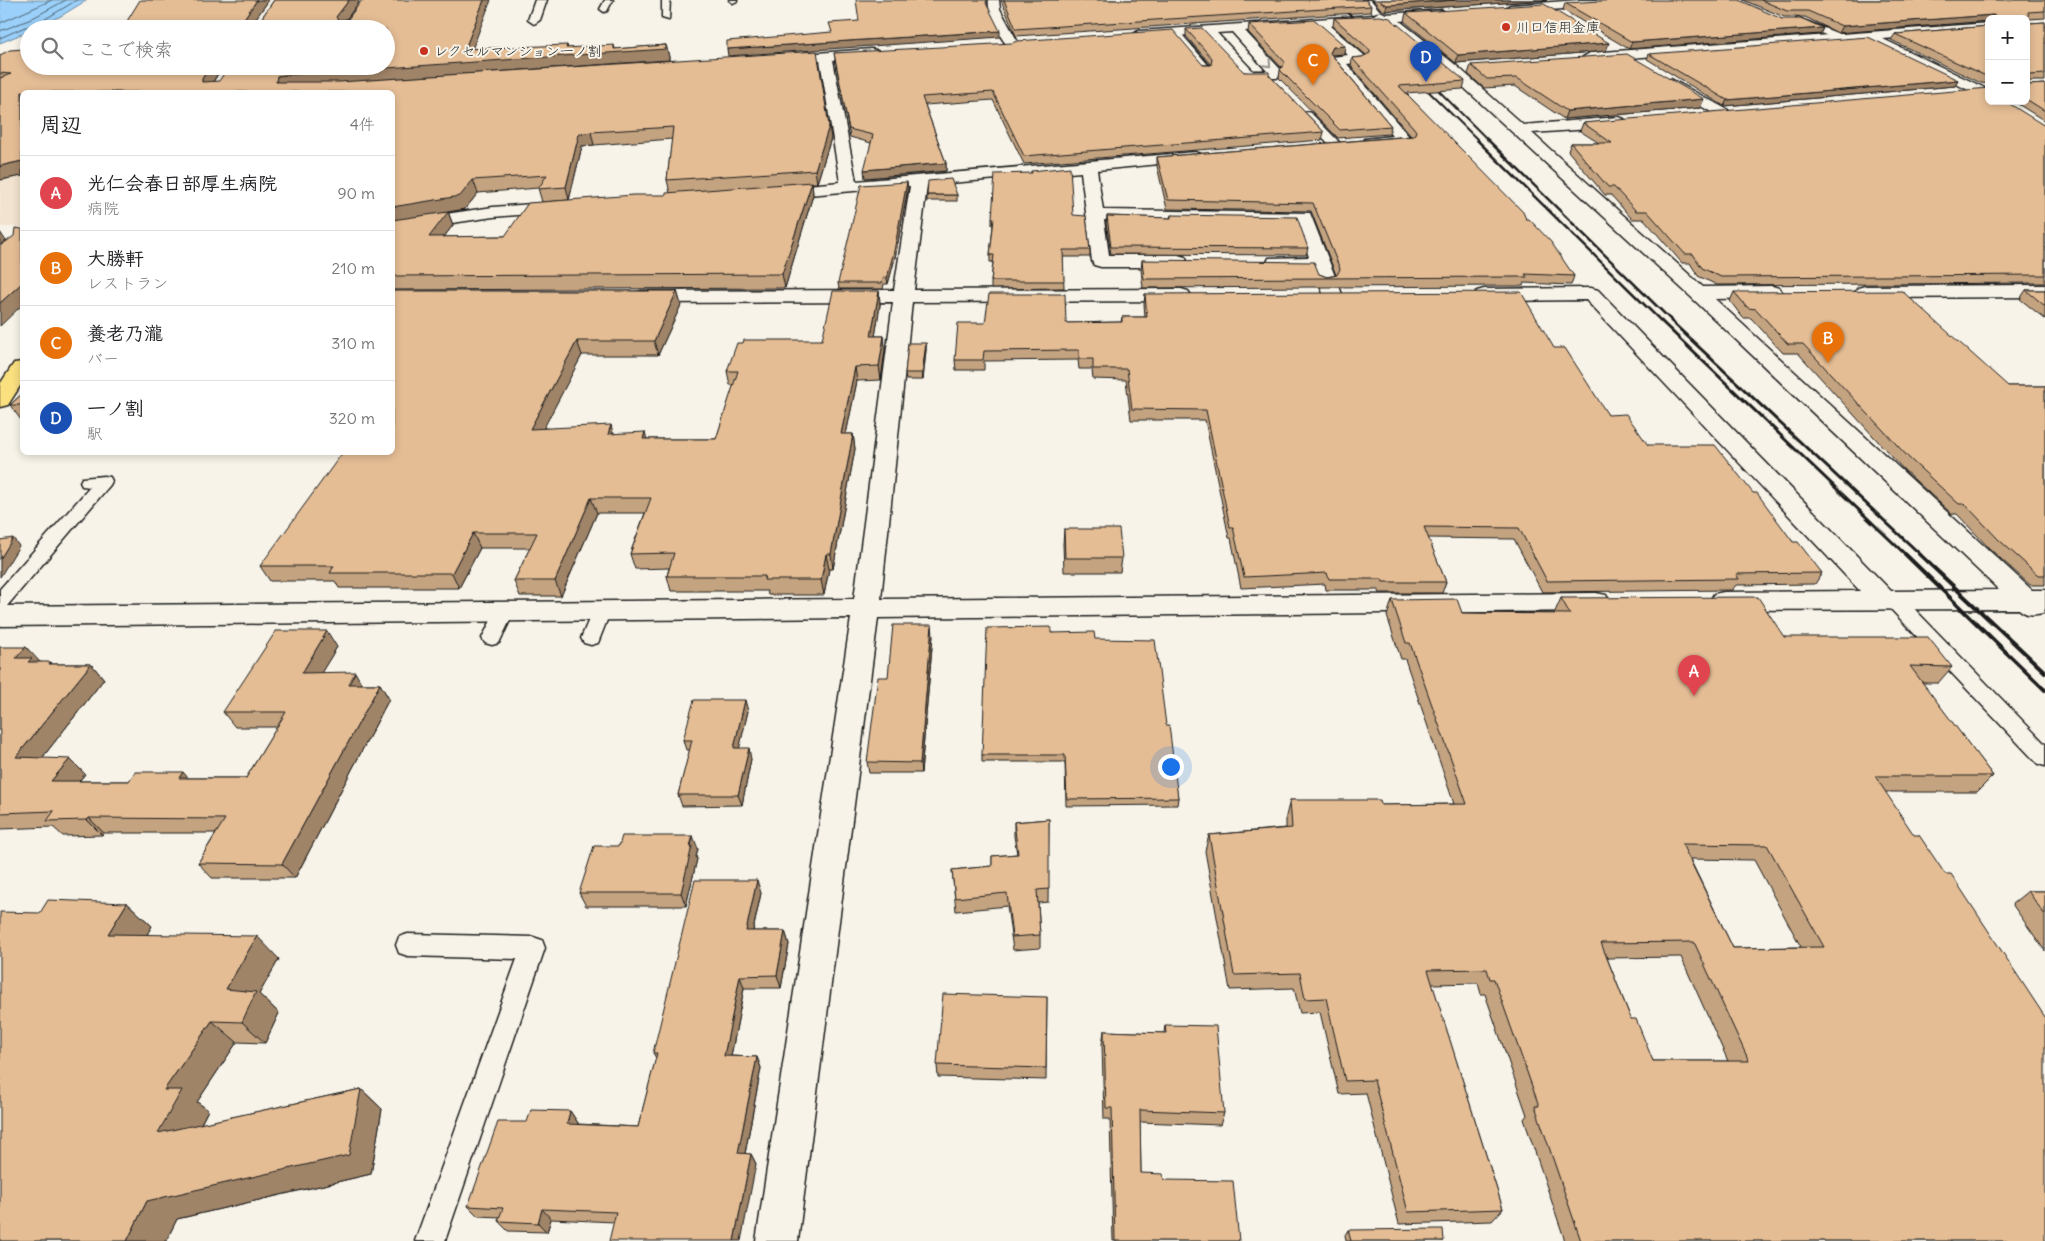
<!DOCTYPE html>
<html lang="ja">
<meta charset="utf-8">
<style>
body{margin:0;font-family:Delius,"Klee One",sans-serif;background:#f6f6f6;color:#202124}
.controls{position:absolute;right:15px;top:15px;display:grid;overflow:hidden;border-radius:8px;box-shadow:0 2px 8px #0003}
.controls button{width:45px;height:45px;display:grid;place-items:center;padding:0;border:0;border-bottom:1px solid #e0e0e0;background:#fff;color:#202124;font:25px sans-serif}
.you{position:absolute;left:1170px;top:766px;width:18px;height:18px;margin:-12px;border:4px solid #fff;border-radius:50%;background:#1a73e8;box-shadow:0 0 0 8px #1a73e833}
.badge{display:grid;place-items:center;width:32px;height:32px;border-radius:50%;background:#c8321e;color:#fff;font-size:16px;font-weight:700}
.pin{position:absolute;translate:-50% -41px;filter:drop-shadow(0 1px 2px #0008)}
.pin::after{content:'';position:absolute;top:26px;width:18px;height:15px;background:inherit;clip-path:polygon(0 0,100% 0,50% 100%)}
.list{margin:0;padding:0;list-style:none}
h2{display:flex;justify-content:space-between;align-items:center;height:65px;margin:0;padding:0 20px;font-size:21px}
h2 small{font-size:16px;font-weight:400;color:#757577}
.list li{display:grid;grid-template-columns:32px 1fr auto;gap:15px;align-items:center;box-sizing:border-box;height:75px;padding:0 20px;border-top:1px solid #e0e0e0}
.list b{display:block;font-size:19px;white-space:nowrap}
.list p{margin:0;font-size:16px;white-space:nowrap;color:#757577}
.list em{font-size:16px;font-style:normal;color:#757577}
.icon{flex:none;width:28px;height:28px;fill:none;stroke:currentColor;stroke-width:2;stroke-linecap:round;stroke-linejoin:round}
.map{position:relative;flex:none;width:2045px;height:1241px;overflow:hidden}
.search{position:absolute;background:#fff;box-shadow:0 2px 8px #0003;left:20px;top:20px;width:375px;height:55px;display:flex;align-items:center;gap:12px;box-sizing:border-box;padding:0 18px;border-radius:28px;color:#757577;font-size:19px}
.panel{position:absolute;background:#fff;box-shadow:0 2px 8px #0003;left:20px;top:90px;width:375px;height:365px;border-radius:8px}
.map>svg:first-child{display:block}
</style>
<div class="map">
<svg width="2045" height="1241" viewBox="0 0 2045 1241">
<rect width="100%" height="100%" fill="#f7f3e8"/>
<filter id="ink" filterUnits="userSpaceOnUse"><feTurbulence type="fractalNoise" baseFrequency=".02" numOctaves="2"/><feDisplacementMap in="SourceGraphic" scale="10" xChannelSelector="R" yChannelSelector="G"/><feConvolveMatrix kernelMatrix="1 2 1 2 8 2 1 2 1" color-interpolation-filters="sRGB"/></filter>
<g filter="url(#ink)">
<polygon fill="#f1e3cf" points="0,87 22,92 22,227 0,227"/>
<polygon fill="#9ad0f9" stroke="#6888a1" points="0,0 87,0 61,16 33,29 29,29 29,31 0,43"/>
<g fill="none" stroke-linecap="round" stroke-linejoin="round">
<g stroke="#4e6474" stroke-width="1">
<polyline points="0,23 52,0"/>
<polyline points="0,31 29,20 66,0"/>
<polyline points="0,38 25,27 32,27 77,0"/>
</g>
<g stroke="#1c1c1c" stroke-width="3">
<g id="lane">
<polygon points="605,0 613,0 607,11 604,12 600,9"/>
<polygon points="662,0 670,0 669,20 662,18"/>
<polygon points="729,0 737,0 737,1 733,3"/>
<polygon points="1362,0 1371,0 1380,11 1373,13"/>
<polygon points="1798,18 1842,35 1843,37 1842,39 1836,39 1795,23 1794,21"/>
<polygon points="1175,29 1178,30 1210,67 1210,71 1204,71 1172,34 1172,30"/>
<polygon points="1307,112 1311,113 1340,143 1341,145 1340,147 1332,147 1303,117 1302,115"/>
<polygon points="104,476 110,477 112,481 110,485 7,606 0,607 0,589 90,487 82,486 80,482 82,478"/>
<polygon points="1893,593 1900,594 2045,744 2045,766 2038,764 1886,604 1884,599 1886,594"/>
<polygon points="506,603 513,605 515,610 499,643 492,645 485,643 482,638 499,605"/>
<polygon points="602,603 609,605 611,610 598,643 591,645 584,643 581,638 595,605"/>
<polygon points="408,934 533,937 542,940 545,948 445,1241 415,1241 517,959 408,956 399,953 396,945 399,937"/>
</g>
</g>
<g stroke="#1c1c1c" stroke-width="3">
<g id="street">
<polygon points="535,0 547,0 540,20 534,24 528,20"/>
<path d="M989 0H999L1000 9 1019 44 1017 47 1012 48C1002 46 986 9 989 0Z"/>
<polygon points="1579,0 1633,0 1627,4 1510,13 1504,9 1510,5"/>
<path d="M1442 10 1448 14 1446 17 1400 21 1457 66 1523 125 1619 117 1624 119 1627 122 1624 125 1619 127 1532 133 1703 287 1772 286 1779 288 1782 292 1779 296 1772 298 1715 299 2032 590H2045V609L2043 613C2033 615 2027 616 2019 609L1724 610 1714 608 1710 601 1714 594 1724 592 1860 591 1586 300 1484 301 1477 299 1474 295 1477 291 1484 289 1591 288 1598 290 1891 591 1999 590 1691 297 1447 72 1389 24 1383 22 1330 26 1365 56 1367 59 1365 62 1347 64 1412 140 1410 143C1397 147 1377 149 1364 145L1362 142 1364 139 1392 136 1330 60 1332 57 1348 55 1316 27 1245 31 1282 71 1277 78H1244L1203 34 1138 39 1132 35 1138 31 1374 15 1380 11 1386 14ZM1232 32 1267 71H1253L1217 33Z"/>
<polygon points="1989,23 1989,31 1883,39 1989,90 1989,100 1865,40 1590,61 1583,57 1590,53"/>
<polygon points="871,49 876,50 878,53 876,56 833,60 856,181 1195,152 1201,154 1203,157 1201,160 1097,170 1103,210 1310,213 1342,294 1339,298 1332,300 1325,298 1313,268 1269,266 1267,262 1269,258 1309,257 1297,222 1104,220 1109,255 1178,255 1185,257 1187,261 1185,265 1178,267 1101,267 1094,265 1092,261 1081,172 927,185 914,290 1181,289 1188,291 1191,295 1188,299 1181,301 912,302 881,599 1596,593 1606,595 1610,602 1606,609 1596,611 878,618 798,1241 756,1241 851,618 0,626 0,606 854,599 893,302 641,303 634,301 631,297 634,293 641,291 894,290 910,186 775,198 769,197 767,193 769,189 775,188 840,182 820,60 781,63 774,59 776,56"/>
<polygon points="1671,79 1728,110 1730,113 1728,116 1718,116 1666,86 1664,83 1666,80"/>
<polygon points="560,202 566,203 569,207 566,211 493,217 392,232 392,222 493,207"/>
<polygon points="2045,285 2045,297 1865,298 1858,296 1855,292 1858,288 1865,286"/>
</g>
</g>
<g stroke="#1c1c1c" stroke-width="3">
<polygon id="highway" points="22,362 22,383 8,405 0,407 0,384 14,363"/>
</g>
<use href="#lane" fill="#f7f3e8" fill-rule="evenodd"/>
<use href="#street" fill="#f7f3e8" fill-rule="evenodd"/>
<use href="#highway" fill="#fbe080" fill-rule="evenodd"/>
<g stroke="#1c1c1c" stroke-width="2">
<polyline points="1335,0 1362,26"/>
<polyline points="1429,81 1489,141"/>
<polyline points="1419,82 1479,141"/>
</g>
<g stroke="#1c1c1c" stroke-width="2.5">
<polyline points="1477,140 1662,322"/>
<polyline points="1488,140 1673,322"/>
</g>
<g stroke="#1c1c1c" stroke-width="3">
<polyline points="1661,321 1906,555"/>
<polyline points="1671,321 1921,555"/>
</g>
<g stroke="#1c1c1c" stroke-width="4">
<polyline points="1905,554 2045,690"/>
<polyline points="1919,554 2045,672"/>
</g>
</g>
<g fill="#c4a380" stroke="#1c1c1c" fill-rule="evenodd">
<path d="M269 0 255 19H261L274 0H358L359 2 347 19 473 49 568 48 615 49 666 45 669 57V60L477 73 831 138 817 183H812L813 195 785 288 392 290V92H22V176L0 180V55L223 66 213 82 386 66 124 26ZM672 139 667 180 670 193 666 195 505 236 444 237 453 225 448 212 465 209 478 193 538 188 542 202 569 200 582 146 594 145Z"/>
<polygon points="1001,0 1366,0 1371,6 1370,12 1016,36"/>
<polygon points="1373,0 1547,0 1385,11 1381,9"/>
<polygon points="1743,0 2045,0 2045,18 2029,19 2029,23 2045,22 2045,81 2029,81 2029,85 2045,84 2045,121 2013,101 2026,101 2026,19 1989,19 1989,21 1838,33 1805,17 1784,17"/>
<polygon points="1565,3 1782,19 1823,28 1820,34 1629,49 1563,10"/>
<polygon points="1406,13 1606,51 1456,63 1404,21"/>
<polygon points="1334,18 1465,81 1463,89 1406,93 1526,219 1574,276 1571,285 1524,283 1523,286 1508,286 1143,288 1141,269 1142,260 1319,274 1327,277 1336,275 1311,211 1167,209 1157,166 1157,157 1411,136 1351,66 1352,58 1362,57 1366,55 1333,26"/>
<polygon points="1249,24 1344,54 1332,55 1391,126 1389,134 1338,138 1279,78 1280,70 1282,68 1248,32"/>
<polygon points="1989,26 1989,84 1981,83 1891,40 1895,34"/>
<polygon points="1186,29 1244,72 1269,75 1324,132 1322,140 1024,164 993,100 925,105 946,163 946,171 865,178 871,143 850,137 834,53 1211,65 1186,36"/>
<polygon points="1649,54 1955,86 1724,106 1647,59"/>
<polygon points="1471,65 1700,108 1564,119 1515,86 1484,88 1468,74"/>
<polygon points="1989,101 2045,126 2045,283 1717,285 1698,276 1690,263 1682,263 1644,219 1632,219 1611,195 1605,195 1568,151 1571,143 1599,143 1580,131 1583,123"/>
<polygon points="1031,171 1073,215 1090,250 1090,257 1063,257 1064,288 991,289 991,281 993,262 990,262 990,255 993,225 992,225 992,218 1031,173"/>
<polygon points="908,188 895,258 888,284 884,284 883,289 839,289 838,283"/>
<rect x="927" y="195" width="30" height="6"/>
<polygon points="1171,215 1308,248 1306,255 1111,254 1106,223 1107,216 1170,218"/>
<polygon points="2026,290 2045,290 2045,319 2020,299"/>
<polygon points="392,291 677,291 681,305 658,355 582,355 543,428 613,433 647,439 716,439 734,385 730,385 727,371 822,340 879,291 880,305 875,336 884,336 885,350 881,380 857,381 846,434 853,434 855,449 833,569 829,569 824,595 768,595 767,591 671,591 667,576 669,568 635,569 630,554 645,513 597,513 561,596 520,596 514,581 530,548 480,548 459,588 339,588 335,581 270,581 260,566 392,452"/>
<polygon points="1734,292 2008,386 2045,386 2045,585 2030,585 1990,549 1957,514 1952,514 1903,469 1798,353 1783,353 1751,318 1743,318 1730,301"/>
<polygon points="1145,294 1554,348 1608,415 1648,445 1753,493 1793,542 1822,573 1815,584 1736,585 1732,590 1542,592 1514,539 1428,538 1446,582 1442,593 1379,593 1379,590 1326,590 1325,584 1241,588 1231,538 1229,538 1205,420 1131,420 1126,380 1093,379 1092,369 1079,369 1078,360 984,361 984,370 956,370 955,360 1066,323 1121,322 1122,317 1145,317 1144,304"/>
<polygon points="926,343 926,350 923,380 906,380 905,373"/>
<polygon points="22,394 22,420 21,420 10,405"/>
<polygon points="1064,529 1122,558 1120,572 1064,572 1063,544"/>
<path d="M1561 598 1784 637 1952 667 1938 683H1922L1993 776 1977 792H1885L2045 1241H1565L1524 1119 1527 1115 1485 994H1481L1478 983 1432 984 1503 1209 1492 1221 1399 1224 1366 1093 1339 1094 1320 1012 1300 1013 1294 988 1230 990 1205 851 1209 835 1286 828V816L1290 800 1381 805 1454 804 1405 659H1401L1387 616 1392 600 1462 613 1554 614ZM1690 859 1754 860 1801 947 1733 948ZM1681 957 1728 1061H1653L1631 1019 1607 958Z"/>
<polygon points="1051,633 1095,639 1166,725 1178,798 1177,805 1066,806 1065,762 982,762 982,755"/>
<polygon points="933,635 921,773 869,773 867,762 888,677"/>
<polygon points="0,647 40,662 52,664 91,664 104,679 42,758 85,774 79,781 129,781 188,778 246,778 277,727 235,727 223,712 337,647 321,672 362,684 380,684 389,699 295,878 212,878 198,863 216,833 104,833 102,835 63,836 53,827 0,829"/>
<polygon points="748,711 739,748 751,759 742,805 682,806 678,795 690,750 686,750 683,740"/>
<polygon points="1049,819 1048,902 1038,903 1040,935 1040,948 1013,950 1007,906 956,911 952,870 992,866 992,856 1017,854 1014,836 1014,822"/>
<polygon points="698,849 696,857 697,859 686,906 586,906 579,893"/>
<polygon points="2028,891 2045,891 2045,951 2012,904"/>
<polygon points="761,893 753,931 785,931 789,944 781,988 744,988 731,1056 757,1057 761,1068 745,1154 751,1154 756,1164 614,1222 551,1219 547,1232 508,1231 498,1221 500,1217 478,1216 468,1206 527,1122 570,1111 578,1123 578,1124 638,1127 656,1058 653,1053"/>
<polygon points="127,903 152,926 147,934 279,959 259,994 279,1013 265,1043 237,1042 197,1102 208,1110 201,1124 361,1089 382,1109 371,1174 177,1219 166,1241 0,1241 40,913"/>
<polygon points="1047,997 1046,1080 938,1077 937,1065"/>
<polygon points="1165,1025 1224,1113 1220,1125 1140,1122 1141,1173 1164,1180 1239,1241 1113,1241 1110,1119 1104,1119 1102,1044 1104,1031 1164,1033"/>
<polygon points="1348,1230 1444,1241 1346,1241 1345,1235"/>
</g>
<g fill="#a08468" stroke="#1c1c1c">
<polygon points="257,0 269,0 249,28 245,20 245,17"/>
<polygon points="349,0 358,0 359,2 340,28 336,17"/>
<polygon points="484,0 491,0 468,60 465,49"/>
<polygon points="1455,0 1547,0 1385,11 1387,5"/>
<polygon points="1993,15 1990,19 1989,19 1989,21 1838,33 1842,26"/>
<polygon points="1823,28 1820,34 1629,49 1632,42"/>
<polygon points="1000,31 1000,37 728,56 727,49"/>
<polygon points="1609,43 1606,51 1456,63 1458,55"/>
<polygon points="567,45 570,55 614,49 614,45 616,52 666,45 669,57 669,60 289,86 276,82 277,76 284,75 566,48"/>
<polygon points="1345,46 1344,54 1332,55 1330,53 1333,47"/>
<polygon points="210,66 223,66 207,91 202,82 202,79"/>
<polygon points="1958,80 1955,86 1724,106 1727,100"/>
<polygon points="1704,99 1700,108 1564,119 1567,111"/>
<polygon points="829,126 831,138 817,183 815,170"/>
<polygon points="591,132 594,145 582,146 569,200 566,187 579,134"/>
<polygon points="22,161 22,176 0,180 0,166"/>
<polygon points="946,163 946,171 865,178 864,170"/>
<polygon points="473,180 478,193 465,209 448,212 453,225 434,250 392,220 392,207"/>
<polygon points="812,182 813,195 785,288 782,274"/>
<polygon points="907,182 908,188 895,258 888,284 887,278"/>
<polygon points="0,232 6,241 0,245"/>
<polygon points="22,283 22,305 0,326 0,303"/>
<polygon points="677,291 681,305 658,355 654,341"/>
<polygon points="879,291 880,305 873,350 871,336"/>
<polygon points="884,336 885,350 881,380 879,366"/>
<polygon points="577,341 582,355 536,443 530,429"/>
<polygon points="926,343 926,350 923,380 922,373"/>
<polygon points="855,367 857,381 843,449 841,434"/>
<polygon points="611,425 615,440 608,434"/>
<polygon points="645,432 649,447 643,439"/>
<polygon points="853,434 855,449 833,569 831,554"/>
<polygon points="591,498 597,513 561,596 555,581"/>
<polygon points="473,533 480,548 459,588 452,573"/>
<polygon points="13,538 19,546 0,577 0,559"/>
<polygon points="826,554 829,569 824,595 821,580"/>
<polygon points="932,625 933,635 921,773 920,763"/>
<polygon points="327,631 337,647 312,688 302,673"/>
<polygon points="26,647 40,662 38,665 16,658"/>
<polygon points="91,664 104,679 31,772 16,757"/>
<polygon points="355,672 364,688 349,684"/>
<polygon points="380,684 389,699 295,878 282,864"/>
<polygon points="745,700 748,711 737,759 734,748"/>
<polygon points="749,748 751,759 742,805 738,795"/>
<polygon points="70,759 85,774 67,796 51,781"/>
<polygon points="183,772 196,787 179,778"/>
<polygon points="89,818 104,833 102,835 87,820"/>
<polygon points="693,836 698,849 696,857 697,859 686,906 681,893"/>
<polygon points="757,880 761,893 750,944 746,931"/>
<polygon points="127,903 152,926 134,956 108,934"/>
<polygon points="785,931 789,944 781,988 777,975"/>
<polygon points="257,936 279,959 259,994 279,1013 265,1043 242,1022 226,989"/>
<polygon points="740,976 744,988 729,1067 724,1056"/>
<polygon points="212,1021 237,1042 197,1102 208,1110 186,1152 158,1133 164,1090"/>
<polygon points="757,1057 761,1068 743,1164 738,1153"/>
<polygon points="361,1089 382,1109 371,1174 177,1219 166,1241 127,1241 147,1201"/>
<polygon points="570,1111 578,1123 575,1135 567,1124"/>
<polygon points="751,1154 756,1164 741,1241 734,1241"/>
<polygon points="542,1209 551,1219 547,1232 538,1223"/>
</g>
<g fill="#e4bd95" stroke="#1c1c1c" fill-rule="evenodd">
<polygon points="140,0 257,0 245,17 245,20 261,19 274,0 349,0 336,17 338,20 348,19 362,0 484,0 465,49 567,45 566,48 614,45 614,49 666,45 666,49 284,75 277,76 276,82 339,82 817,51 829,126 815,170 667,180 673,127 591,132 579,134 566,187 538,189 547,175 473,180 460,196 392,207 392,92 22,92 22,161 0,166 0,78 11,74 0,73 0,55 10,50 24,49 24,42 29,40 29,66 210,66 202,79 202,82 219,81 229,66 386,66 386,29 50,29 54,26 124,26"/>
<polygon points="856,0 987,0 986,3 1000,31 727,49 727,41 832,32 829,23 859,21"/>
<polygon points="1004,0 1366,0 1371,6 1016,29"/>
<polygon points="1380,0 1455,0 1387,5 1382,3"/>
<polygon points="1619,0 1739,0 1782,19 1803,19 1823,28 1632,42 1565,3"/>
<polygon points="1761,0 2045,0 2045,11 2028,12 2029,23 2045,22 2045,74 2029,75 2029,85 2045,84 2045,111 2026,99 2026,19 1994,19 1995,16 1993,15 1842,26 1808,11 1787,11"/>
<polygon points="1544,4 1609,43 1458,55 1406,13"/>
<polygon points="1380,16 1390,18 1465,81 1399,86 1523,212 1526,219 1529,219 1551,242 1574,276 1525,274 1527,277 1511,277 1144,279 1142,260 1314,262 1319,274 1327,277 1337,275 1340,269 1313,203 1168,200 1157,157 1414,136 1416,131 1413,127 1352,58 1362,57 1370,53 1370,50 1334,18"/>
<polygon points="1315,20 1345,46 1333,47 1330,53 1391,126 1340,130 1280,70 1285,62 1249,24"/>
<polygon points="1989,26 1989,76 1986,76 1895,34"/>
<polygon points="1202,28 1244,72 1269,72 1269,75 1324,132 1024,156 993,92 922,97 946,163 864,170 873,135 849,129 834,53 1012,43 1017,41 1173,30 1203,65 1211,65 1212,58 1186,29"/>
<polygon points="1868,37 1958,80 1727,100 1649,54"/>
<polygon points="1627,54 1704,99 1567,111 1517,78 1487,79 1471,65"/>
<polygon points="1989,88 1989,101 2005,101 2045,126 2045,275 1721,277 1702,268 1693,254 1685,254 1647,211 1636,211 1614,187 1608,187 1571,143 1612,143 1583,123"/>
<polygon points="1070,167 1073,215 1086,216 1090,250 1063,250 1064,281 991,281 994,255 990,255 994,218 992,218 995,174 1032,173 1031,171"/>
<polygon points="951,179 957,195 927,195 928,181"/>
<polygon points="812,182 782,274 392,276 392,220 448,212 429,237 505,236 528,203 634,195 666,195 666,193"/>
<polygon points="907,182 894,251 887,278 883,278 882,283 838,283 861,185"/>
<polygon points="1171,215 1297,217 1308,248 1111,247 1107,216 1171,218"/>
<polygon points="15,228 22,229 22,283 0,303 0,246 14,236"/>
<polygon points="2026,290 2045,290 2045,306"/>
<polygon points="392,291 677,291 654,341 577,341 530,429 611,425 608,434 645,432 643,439 716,439 738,371 727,371 737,343 743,343 744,340 822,340 833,291 879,291 871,336 884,336 879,366 855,367 841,434 853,434 831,554 826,554 821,580 764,580 765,576 667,576 674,553 630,554 651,498 591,498 555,581 514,581 537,533 473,533 452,573 330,573 334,566 260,566 343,452 392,452"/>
<polygon points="1902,291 2008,386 2045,386 2045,575 2038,575 1998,539 1965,504 1959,504 1910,459 1803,344 1788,344 1756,309 1748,308 1734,292"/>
<polygon points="1521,292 1554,348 1565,348 1608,415 1626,414 1648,445 1715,445 1753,493 1757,493 1793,542 1798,542 1822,573 1736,574 1739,579 1547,581 1519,528 1424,527 1446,582 1383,582 1382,579 1329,579 1327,573 1244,577 1233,527 1230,527 1206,410 1132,409 1127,369 1093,369 1093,359 1079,359 1079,350 984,351 983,360 955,360 958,323 985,323 989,294 1065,294 1066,323 1122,322 1122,317 1147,317 1145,294"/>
<polygon points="908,343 926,343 922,373 905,373"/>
<polygon points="22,394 22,405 10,405"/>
<polygon points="1064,529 1119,529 1122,558 1065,558"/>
<polygon points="13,538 0,559 0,540"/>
<path d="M1758 597 1784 637H1928L1952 667 1910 666 1993 776H1875L1914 835H1919L1945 874H1951L2045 1017V1241H1581L1535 1106H1539L1494 979H1490L1487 969 1428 970 1503 1209 1408 1212 1374 1080 1345 1081 1326 998 1305 999 1300 973 1234 975 1209 835 1292 828 1290 800H1380L1381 805 1467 804 1410 643H1406L1392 600 1457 599 1462 613 1570 614 1561 598ZM1682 844 1767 845 1824 947 1733 948ZM1694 942 1749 1061H1653L1636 1019H1631L1601 943Z"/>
<polygon points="893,625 932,625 920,763 867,762 878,677 888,677"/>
<polygon points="1051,627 1051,633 1094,632 1095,639 1155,640 1166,725 1169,725 1178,798 1067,799 1065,755 982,755 987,628"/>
<polygon points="276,631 327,631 302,673 355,672 349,684 380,684 282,864 198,863 225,819 89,818 87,820 47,821 54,811 0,813 0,647 26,647 16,658 32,658 28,662 51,662 49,664 91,664 16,757 70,759 51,781 129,781 135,772 183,772 179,778 246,778 286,712 223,712"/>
<polygon points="694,700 745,700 734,748 749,748 738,795 678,795 692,740 683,740"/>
<polygon points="1049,819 1049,889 1037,890 1040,935 1012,937 1007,893 955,898 952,870 992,866 992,856 1018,854 1014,822"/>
<polygon points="622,836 693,836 690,846 692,846 681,893 579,893 594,846 619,846"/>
<polygon points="695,880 757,880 746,931 785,931 777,975 740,976 724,1056 757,1057 738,1153 751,1154 734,1241 609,1241 616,1212 542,1209 538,1223 498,1221 503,1208 468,1206 498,1122 527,1122 531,1110 570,1111 567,1124 638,1127 657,1053 653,1053"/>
<polygon points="2028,891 2045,891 2045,915"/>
<polygon points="48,900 127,903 108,934 257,936 226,989 256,992 242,1022 212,1021 164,1090 182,1090 158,1133 361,1089 349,1155 147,1201 127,1241 0,1241 0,912 40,913"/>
<polygon points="943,994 1047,997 1046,1068 937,1065"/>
<polygon points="1165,1025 1216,1026 1224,1113 1140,1110 1141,1173 1163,1174 1164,1180 1233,1181 1239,1241 1115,1241 1112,1108 1106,1108 1104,1031 1166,1033"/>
<polygon points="1443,1229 1444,1241 1351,1241 1348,1230"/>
</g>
<defs><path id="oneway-chevron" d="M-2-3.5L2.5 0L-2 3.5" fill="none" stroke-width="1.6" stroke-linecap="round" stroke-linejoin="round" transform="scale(1.25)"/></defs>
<use stroke="#94928c" href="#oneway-chevron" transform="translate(1268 64) rotate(47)"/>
</g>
<g fill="#c8321e" stroke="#f7f3e8" stroke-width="2">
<circle cx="1506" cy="27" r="5"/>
<circle cx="424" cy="51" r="5"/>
</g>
<g text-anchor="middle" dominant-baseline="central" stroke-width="4" stroke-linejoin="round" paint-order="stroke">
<g font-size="14" fill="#1c1c1c" stroke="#f7f3e8" text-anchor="start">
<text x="1516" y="27">川口信用金庫</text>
<text x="434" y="51">レクセルマンション一ノ割</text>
</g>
</g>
</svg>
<div class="controls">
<button>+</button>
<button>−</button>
</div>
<div class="you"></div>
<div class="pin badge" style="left:1694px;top:696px;background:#e0444e">A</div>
<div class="pin badge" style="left:1828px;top:363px;background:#e8710a">B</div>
<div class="pin badge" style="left:1313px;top:85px;background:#e8710a">C</div>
<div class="pin badge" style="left:1426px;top:82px;background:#1a4fb4">D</div>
<div class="search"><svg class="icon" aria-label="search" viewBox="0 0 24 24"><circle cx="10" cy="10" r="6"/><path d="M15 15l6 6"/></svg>ここで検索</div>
<section class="panel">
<h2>周辺<small>4件</small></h2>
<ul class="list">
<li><span class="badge" style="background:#e0444e">A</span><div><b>光仁会春日部厚生病院</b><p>病院</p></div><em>90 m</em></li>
<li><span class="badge" style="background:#e8710a">B</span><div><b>大勝軒</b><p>レストラン</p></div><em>210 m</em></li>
<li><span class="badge" style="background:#e8710a">C</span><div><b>養老乃瀧</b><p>バー</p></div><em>310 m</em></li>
<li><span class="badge" style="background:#1a4fb4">D</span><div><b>一ノ割</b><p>駅</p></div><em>320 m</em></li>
</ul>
</section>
</div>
